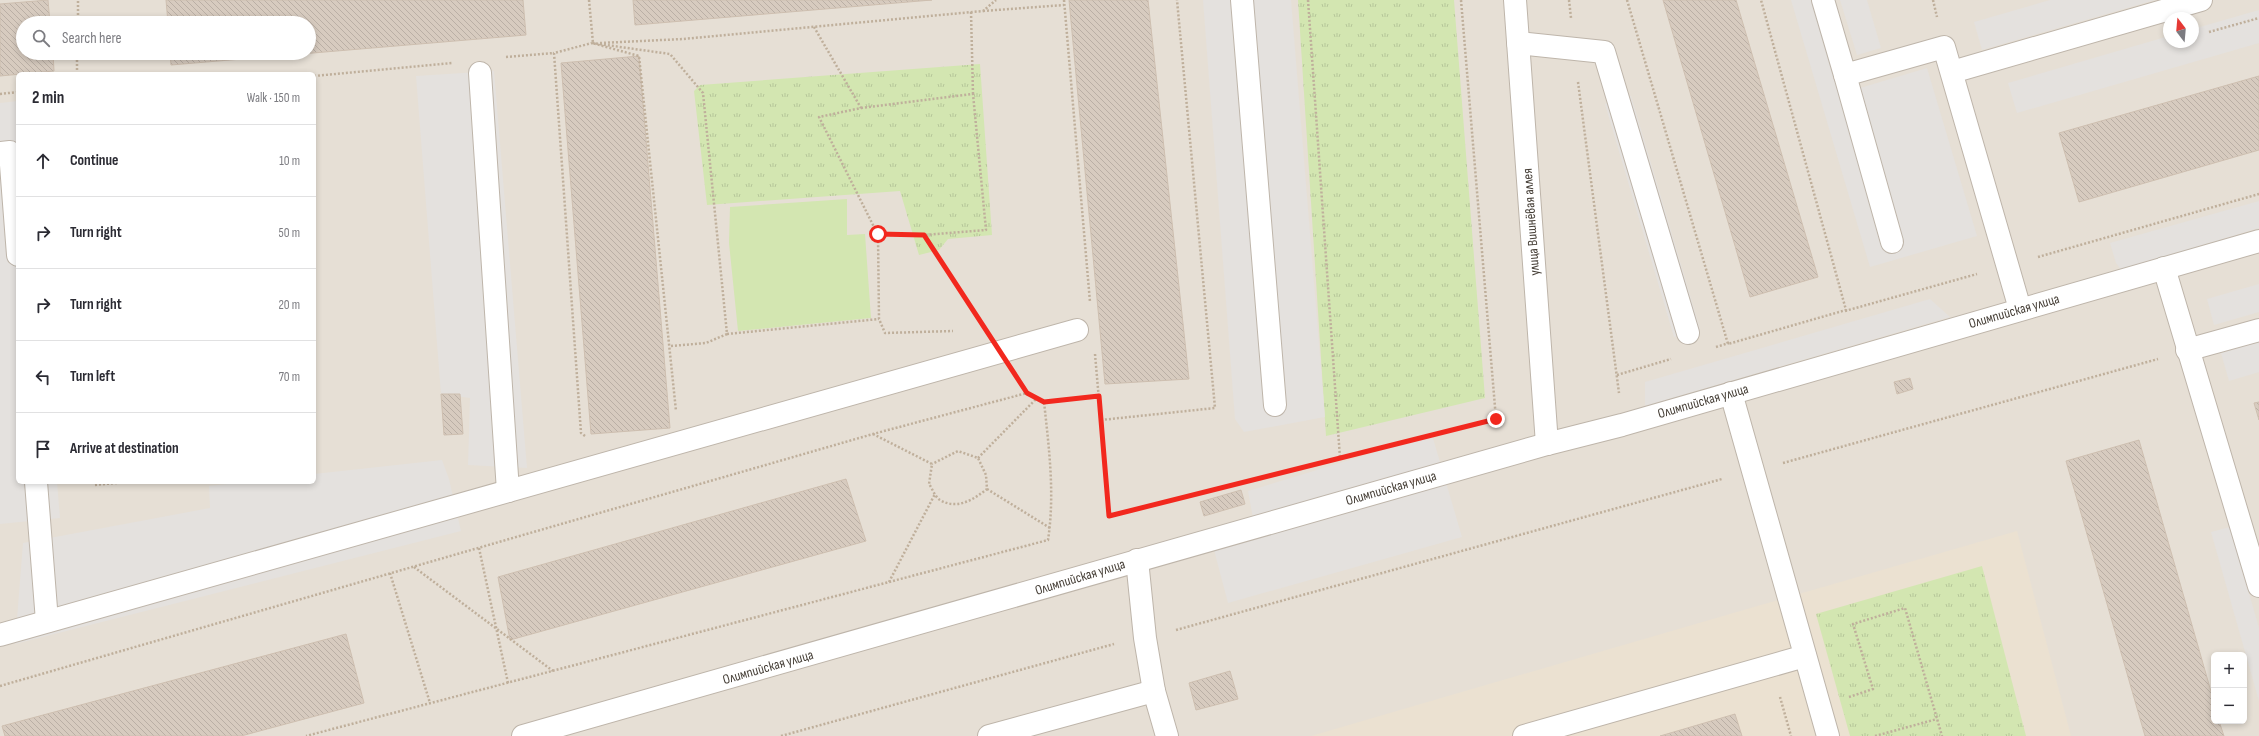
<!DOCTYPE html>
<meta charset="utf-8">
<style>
body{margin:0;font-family:"Sofia Sans Condensed",sans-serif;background:#f7f7f7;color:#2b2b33}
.controls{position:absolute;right:12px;bottom:12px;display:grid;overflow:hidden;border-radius:6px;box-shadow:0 2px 6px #0003}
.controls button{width:36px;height:36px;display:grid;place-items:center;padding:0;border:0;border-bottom:1px solid #e1e1e2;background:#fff;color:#2b2b33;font:20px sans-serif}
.compass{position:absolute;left:2163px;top:12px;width:36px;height:36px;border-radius:50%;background:#fff;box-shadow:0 2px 6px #0003;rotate:344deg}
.stop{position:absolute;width:12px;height:12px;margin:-9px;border:3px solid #f2281e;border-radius:50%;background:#fff}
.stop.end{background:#f2281e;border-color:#fff;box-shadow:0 1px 4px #0008}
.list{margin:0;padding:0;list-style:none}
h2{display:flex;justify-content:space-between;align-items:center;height:52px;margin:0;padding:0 16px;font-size:17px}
h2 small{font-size:13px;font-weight:400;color:#7c7c81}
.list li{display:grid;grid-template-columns:26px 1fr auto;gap:12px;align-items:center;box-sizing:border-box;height:72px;padding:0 16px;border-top:1px solid #e1e1e2}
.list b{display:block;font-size:15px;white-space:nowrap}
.list em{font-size:13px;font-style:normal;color:#7c7c81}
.icon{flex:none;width:22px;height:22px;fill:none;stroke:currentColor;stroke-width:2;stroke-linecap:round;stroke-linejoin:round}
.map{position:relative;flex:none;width:2259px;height:736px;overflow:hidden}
.search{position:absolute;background:#fff;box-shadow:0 2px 6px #0003;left:16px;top:16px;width:300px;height:44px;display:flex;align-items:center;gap:10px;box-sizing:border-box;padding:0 14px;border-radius:22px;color:#7c7c81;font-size:15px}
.panel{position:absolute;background:#fff;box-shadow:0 2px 6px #0003;left:16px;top:72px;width:300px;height:412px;border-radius:6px}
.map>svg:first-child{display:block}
</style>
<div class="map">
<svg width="2259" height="736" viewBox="0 0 2259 736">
<defs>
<pattern id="park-tufts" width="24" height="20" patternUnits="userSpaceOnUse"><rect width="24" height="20" fill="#d3e6b1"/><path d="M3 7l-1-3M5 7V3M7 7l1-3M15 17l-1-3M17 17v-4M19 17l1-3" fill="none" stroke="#b6c699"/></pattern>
<pattern id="building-back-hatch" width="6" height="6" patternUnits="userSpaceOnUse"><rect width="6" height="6" fill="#d7cbbf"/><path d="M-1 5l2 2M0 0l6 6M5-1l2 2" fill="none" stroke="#baafa5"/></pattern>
</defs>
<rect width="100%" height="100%" fill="#f3eee7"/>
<path fill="#e6dfd5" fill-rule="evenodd" d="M0 0H2259V736H0ZM2169 18H2193V42H2169ZM23 23H309V53H23ZM18 74H314V482H18ZM2214 655H2244V721H2214Z"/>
<polygon fill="#ebe1d1" points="2017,531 2071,736 1311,736 1747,609"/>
<g fill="url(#park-tufts)">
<polygon points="1298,0 1454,0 1485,398 1326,436"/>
<polygon points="980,64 992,235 948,239 939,250 919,255 900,191 707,205 694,91 700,85"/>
<polygon points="1982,566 2026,736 1850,736 1816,614"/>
</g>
<polygon fill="#d3e6b1" points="847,199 847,235 865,234 871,318 738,331 729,243 730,207"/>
<g fill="#e4e1de">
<polygon points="1203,0 1291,0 1325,417 1244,432 1235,419"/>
<polygon points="1791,0 1812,0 1840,94 1927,68 1977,236 1870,267"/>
<polygon points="1840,0 1867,0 1881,48 1857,55"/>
<polygon points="2050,0 2155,0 1982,50 1974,22"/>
<polygon points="2259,10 2259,43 2017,113 2008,83 2169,36 2169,42 2193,42 2193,29"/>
<polygon points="494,71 527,468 468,465 470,398 441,394 416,76"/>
<polygon points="1631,96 1700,329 1674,337 1605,104"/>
<polygon points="18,101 18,482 57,482 60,518 0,524 0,103"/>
<polygon points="2259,201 2259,228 2121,270 2116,263 2110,243"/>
<polygon points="2259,284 2259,312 2214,325 2207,299"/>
<polygon points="1930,299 1950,317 1645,406 1645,382"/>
<polygon points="2259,342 2259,372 2229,381 2221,353"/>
<polygon points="1432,435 1462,537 1228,603 1209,531 1253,518 1248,491"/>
<polygon points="442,460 449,479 461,531 15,644 23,543 210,508 209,486 244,482 314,482 314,474"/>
<polygon points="2230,527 2259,628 2259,701 2211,532"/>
</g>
<g fill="url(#building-back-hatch)" stroke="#cebfb0">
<polygon points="48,0 50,23 23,23 23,53 53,53 54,71 0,76 0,4"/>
<polygon points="166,0 523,0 526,35 171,65 170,53 309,53 309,23 168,23"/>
<polygon points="633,0 932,0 635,25"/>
<polygon points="1069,0 1148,0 1189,379 1105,384"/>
<polygon points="1663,0 1736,0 1818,277 1750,297"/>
<polygon points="639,56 670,428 591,434 561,63"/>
<polygon points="2259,76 2259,150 2079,202 2059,133"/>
<polygon points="1910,378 1913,389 1897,394 1894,382"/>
<polygon points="441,394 460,394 463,434 444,435"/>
<polygon points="2259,402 2259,420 2254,403"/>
<polygon points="2139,440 2214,702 2214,721 2219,721 2224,736 2145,736 2066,461"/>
<polygon points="846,479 866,541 510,640 498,577"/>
<polygon points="1241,490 1245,504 1204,516 1200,502"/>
<polygon points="346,634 364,703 241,736 5,736 2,726"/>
<polygon points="1230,671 1238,699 1196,710 1189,683"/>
<polygon points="1735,714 1742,736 1660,736"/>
</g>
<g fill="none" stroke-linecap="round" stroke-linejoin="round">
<g stroke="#beb5aa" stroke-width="24">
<g id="lane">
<polyline points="1242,0 1275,405"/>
<polyline points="1823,0 1845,75 1944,47 2020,309"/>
<polyline points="1518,43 1604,52 1688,333"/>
<polyline points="1952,72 2201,0"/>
<polyline points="480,73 508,491"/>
<polyline points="1845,75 1892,242"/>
<polyline points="0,153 10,152 18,255"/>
<polyline points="2164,268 2259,586"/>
<polyline points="2187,350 2259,330"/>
<polyline points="1731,393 1828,736"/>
<polyline points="36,482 47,621"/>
<polyline points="1137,560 1145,638 1154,691 1167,736"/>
<polyline points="0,635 1077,330"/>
<polyline points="989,736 1154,691"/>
<polyline points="1524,736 1805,656"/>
</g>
</g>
<g stroke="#beb5aa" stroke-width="24">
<g id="street">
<polyline points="1515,0 1547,444"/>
<polyline points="523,736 1547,444 1622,425 2259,241"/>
</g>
</g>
<g stroke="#bfaf9b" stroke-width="2.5" stroke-dasharray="2 2" stroke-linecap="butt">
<polyline points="589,0 593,43"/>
<polyline points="1064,0 1090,302"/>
<polyline points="1308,0 1340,458"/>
<polyline points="1569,0 1571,18"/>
<polyline points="1627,0 1728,344 1846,310 1761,0"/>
<polyline points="1933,0 1937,17"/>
<polyline points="983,11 1064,5"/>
<polyline points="971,12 973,94"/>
<polyline points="78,23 78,0"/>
<polyline points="814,27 861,108 819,117 878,235"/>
<polyline points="2209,32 2259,18"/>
<polyline points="600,43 683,39 983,11 996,0"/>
<polyline points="506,57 554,53"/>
<polyline points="77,74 77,53"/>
<polyline points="314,76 452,63"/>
<polyline points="1578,82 1619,393"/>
<polyline points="0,94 18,92"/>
<polyline points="861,108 973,94 986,230 924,235 878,235 879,319 885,333 953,331"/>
<polyline points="924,235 983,325"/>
<polyline points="2038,257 2259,194"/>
<polyline points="1845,311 1977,274"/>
<polyline points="727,334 879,319"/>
<polyline points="671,346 706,343 727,334 703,93 670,54 592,43 639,56 676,411"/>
<polyline points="1716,347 1729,343"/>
<polyline points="1095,354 1109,516 1496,419 1461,0"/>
<polyline points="1617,375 1671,359"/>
<polyline points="1018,379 1027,393"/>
<polyline points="1044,402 1099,396"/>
<polyline points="1101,420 1215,408 1177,0"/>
<path d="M873 434 932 464 929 484C932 488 935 497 940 500 957 510 973 500 987 489L986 475 978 458 958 451 932 464"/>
<polyline points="585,436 581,433 554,53 592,43"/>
<polyline points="978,458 1036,399"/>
<polyline points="1783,463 2158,359"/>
<polyline points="94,482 94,485 127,482"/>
<polyline points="987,489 1050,528"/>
<polyline points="479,548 508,683"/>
<polyline points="414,567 553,671"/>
<polyline points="390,573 430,703"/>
<polyline points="889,582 935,494"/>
<polyline points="1176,630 1722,479"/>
<path d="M0 686 873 434 1027 393 1044 402C1049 448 1055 494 1048 540L306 736"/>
<polyline points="1780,697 1791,736"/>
<polyline points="1849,697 1873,689 1853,624 1905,608 1942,736"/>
<polyline points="781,736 1114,644"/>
<polyline points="1875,736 1937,719"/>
</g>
<use href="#lane" stroke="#fff" stroke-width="22"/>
<use href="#street" stroke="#fff" stroke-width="22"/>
</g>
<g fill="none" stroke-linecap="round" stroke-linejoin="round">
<polyline stroke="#f2281e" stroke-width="5" points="878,234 924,235 1027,393 1044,402 1099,396 1109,516 1496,419"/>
</g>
<g text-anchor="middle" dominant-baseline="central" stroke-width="3.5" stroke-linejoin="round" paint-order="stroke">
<g font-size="14" fill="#453e36" stroke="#fff">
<text transform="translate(1531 222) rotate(-94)">улица Вишнёвая аллея</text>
<text transform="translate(2014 311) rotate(-16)">Олимпийская улица</text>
<text transform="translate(1703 401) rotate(-16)">Олимпийская улица</text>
<text transform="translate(1391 488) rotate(-16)">Олимпийская улица</text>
<text transform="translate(1080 577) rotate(-17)">Олимпийская улица</text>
<text transform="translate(768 667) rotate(-16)">Олимпийская улица</text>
</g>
</g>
</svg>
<div class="controls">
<button>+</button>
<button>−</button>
</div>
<svg class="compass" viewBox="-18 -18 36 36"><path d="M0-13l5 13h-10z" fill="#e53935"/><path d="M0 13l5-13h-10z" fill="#7c7c81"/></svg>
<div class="stop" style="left:878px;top:234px"></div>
<div class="stop end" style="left:1496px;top:419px"></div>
<div class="search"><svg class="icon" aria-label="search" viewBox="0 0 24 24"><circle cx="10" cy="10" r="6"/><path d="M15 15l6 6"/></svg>Search here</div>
<section class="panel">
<h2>2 min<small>Walk · 150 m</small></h2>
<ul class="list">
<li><svg class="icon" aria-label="ahead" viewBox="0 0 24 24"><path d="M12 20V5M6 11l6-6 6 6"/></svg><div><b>Continue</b></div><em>10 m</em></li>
<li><svg class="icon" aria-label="right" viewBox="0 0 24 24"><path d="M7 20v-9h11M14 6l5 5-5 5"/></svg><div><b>Turn right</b></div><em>50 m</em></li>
<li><svg class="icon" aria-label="right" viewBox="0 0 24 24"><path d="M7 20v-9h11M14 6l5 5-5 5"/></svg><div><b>Turn right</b></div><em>20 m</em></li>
<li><svg class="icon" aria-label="left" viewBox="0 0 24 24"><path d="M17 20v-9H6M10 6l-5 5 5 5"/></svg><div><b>Turn left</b></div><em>70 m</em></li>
<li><svg class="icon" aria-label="arrive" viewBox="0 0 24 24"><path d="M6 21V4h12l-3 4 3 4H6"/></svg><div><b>Arrive at destination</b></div></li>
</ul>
</section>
</div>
